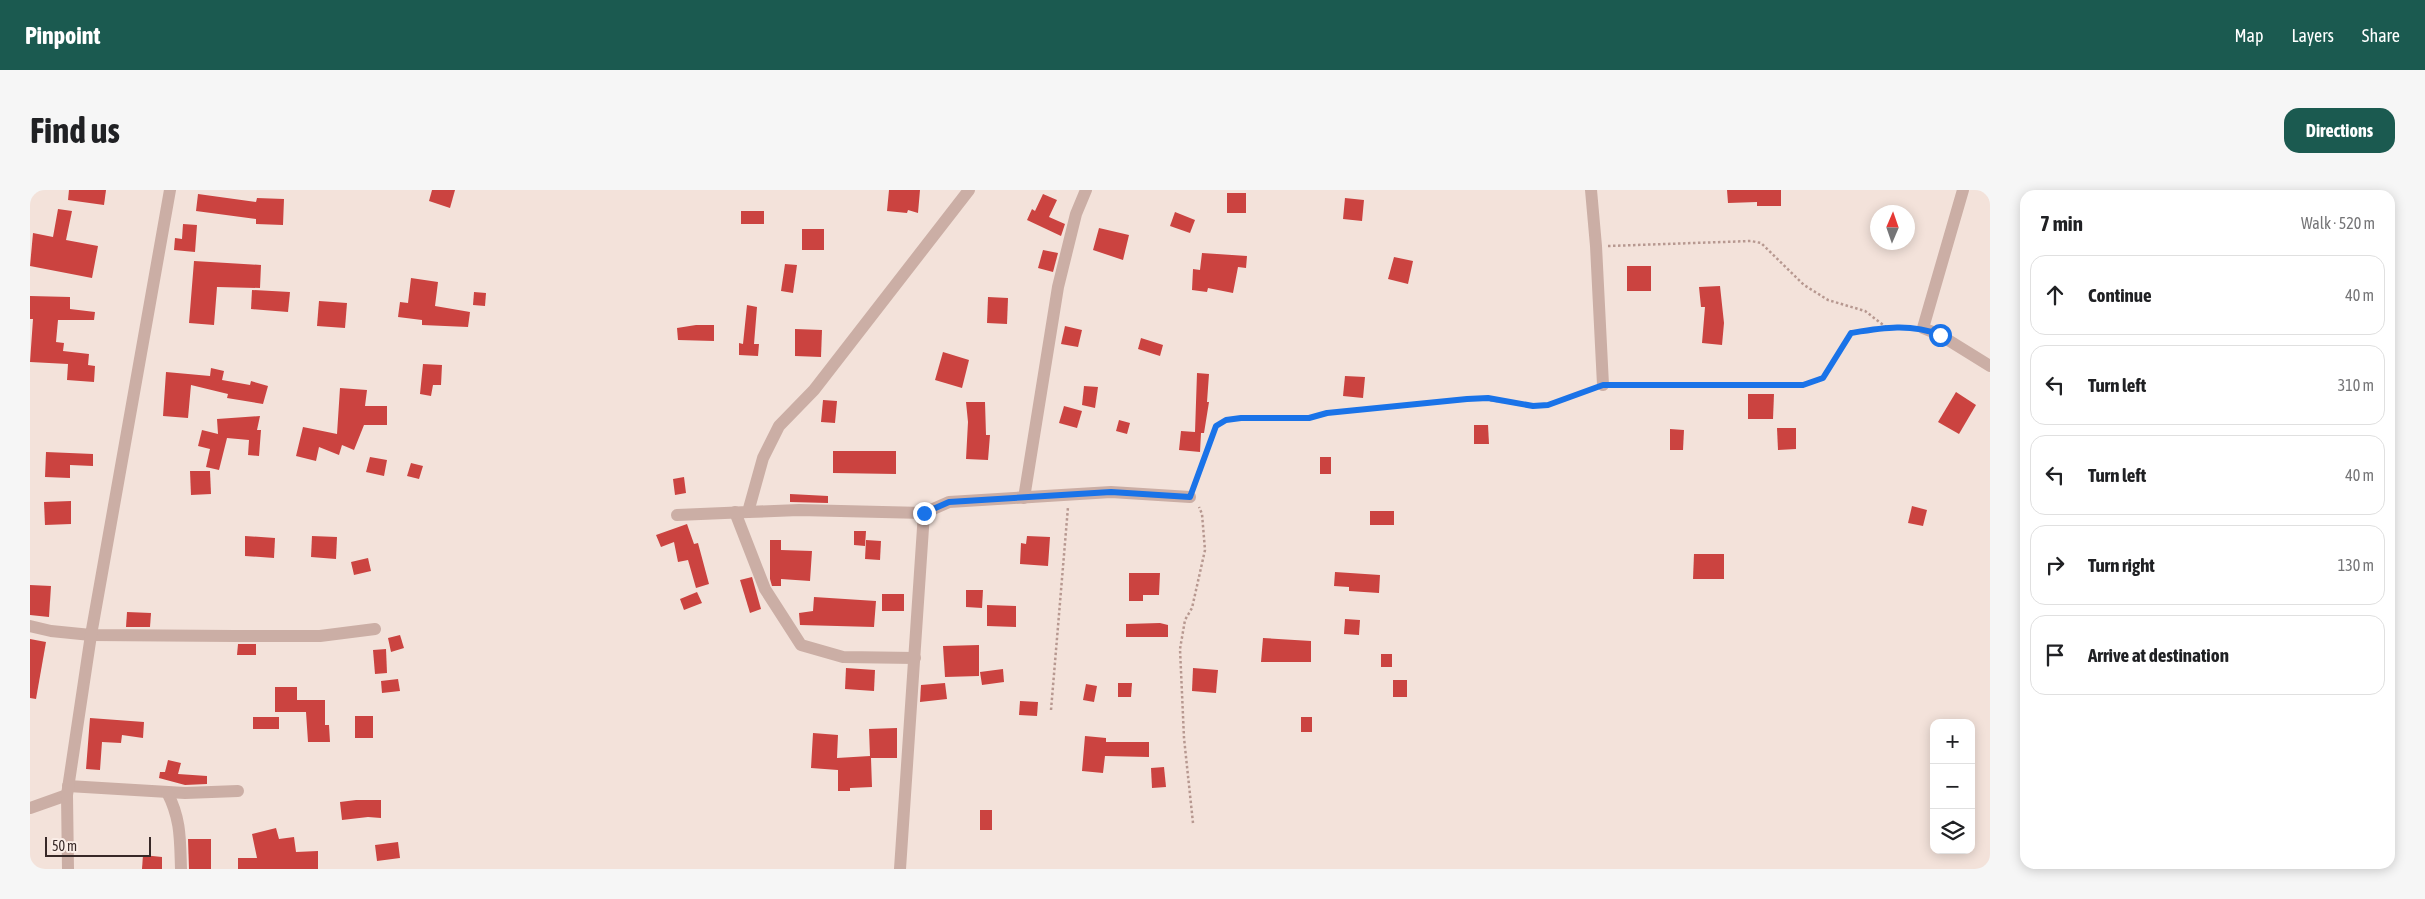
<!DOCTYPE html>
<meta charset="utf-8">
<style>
body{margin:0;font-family:"Asap Condensed",sans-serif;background:#f6f6f6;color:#202124}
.controls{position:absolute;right:15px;bottom:15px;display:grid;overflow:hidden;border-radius:10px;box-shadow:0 2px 12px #0003}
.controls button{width:45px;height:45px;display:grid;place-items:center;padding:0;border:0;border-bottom:1px solid #e0e0e0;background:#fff;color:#202124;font:25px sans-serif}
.compass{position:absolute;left:1840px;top:15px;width:45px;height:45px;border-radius:50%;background:#fff;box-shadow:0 2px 12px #0003;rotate:2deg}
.scale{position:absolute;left:15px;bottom:12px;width:106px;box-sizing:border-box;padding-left:5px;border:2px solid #372827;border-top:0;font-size:14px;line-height:18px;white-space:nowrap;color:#372827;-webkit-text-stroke:4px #faede7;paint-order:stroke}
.stop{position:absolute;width:15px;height:15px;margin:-11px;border:4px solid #1a73e8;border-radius:50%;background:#fff}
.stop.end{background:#1a73e8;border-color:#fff;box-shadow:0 1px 5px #0008}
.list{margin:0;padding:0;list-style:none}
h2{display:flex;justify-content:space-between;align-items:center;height:65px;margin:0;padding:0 20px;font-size:21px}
h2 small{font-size:16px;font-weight:400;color:#757577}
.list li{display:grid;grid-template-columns:32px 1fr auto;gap:15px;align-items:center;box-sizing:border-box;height:80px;margin:0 10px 10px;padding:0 10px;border:1px solid #e0e0e0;border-radius:15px}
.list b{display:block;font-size:19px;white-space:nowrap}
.list em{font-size:16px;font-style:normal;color:#757577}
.icon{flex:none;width:28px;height:28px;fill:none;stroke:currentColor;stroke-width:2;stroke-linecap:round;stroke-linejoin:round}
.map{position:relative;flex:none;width:1960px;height:679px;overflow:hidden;border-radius:15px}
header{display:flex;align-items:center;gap:30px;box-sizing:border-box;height:70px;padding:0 25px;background:#1b5a50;color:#fff}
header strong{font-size:24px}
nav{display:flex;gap:28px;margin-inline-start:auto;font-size:18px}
.intro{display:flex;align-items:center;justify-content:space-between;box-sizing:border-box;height:120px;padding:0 30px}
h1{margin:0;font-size:35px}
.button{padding:12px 22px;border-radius:15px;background:#1b5a50;color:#fff;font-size:18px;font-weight:700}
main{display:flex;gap:30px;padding:0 30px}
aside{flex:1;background:#fff;border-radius:15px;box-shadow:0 2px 12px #0003}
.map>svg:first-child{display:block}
</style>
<header>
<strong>Pinpoint</strong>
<nav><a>Map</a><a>Layers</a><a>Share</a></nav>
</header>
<div class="intro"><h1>Find us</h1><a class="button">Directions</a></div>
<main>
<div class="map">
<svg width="1960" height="679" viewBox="0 0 1960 679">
<rect width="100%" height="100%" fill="#f3e2da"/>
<g fill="#cb4340">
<polygon points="39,0 76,0 74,15 38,10"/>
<polygon points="402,0 425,0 420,18 399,11"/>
<polygon points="859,0 890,0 888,23 878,20 877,23 857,21"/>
<polygon points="1697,0 1751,0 1751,16 1727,16 1727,12 1698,13"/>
<rect x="1197" y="3" width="19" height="20"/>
<polygon points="168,4 226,12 227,8 254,9 253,35 226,34 226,29 166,21"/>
<polygon points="1013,4 1027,10 1019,27 1035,34 1031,46 997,30 1002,19 1005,21"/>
<polygon points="1315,8 1334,10 1332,31 1313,29"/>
<polygon points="28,19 42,21 36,50 68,56 62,88 0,76 3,43 23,47"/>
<rect x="711" y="21" width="23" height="13"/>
<polygon points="1145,22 1165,30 1160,43 1140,36"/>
<polygon points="153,34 167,35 165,62 144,60 145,48 152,49"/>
<polygon points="1069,38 1099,45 1093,70 1063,60"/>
<rect x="772" y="39" width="22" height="21"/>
<polygon points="1013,60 1028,63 1023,82 1008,78"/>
<polygon points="1172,63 1217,66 1216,78 1208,77 1203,103 1178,98 1177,102 1162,100 1163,79 1170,80"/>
<polygon points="1364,67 1383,71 1378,94 1358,89"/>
<polygon points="164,71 231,75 230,98 187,97 184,135 159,133"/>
<polygon points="755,74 767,75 763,103 751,101"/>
<rect x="1597" y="76" width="24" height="25"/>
<polygon points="381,88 408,92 405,116 440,122 438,137 392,135 392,130 368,127 370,112 378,113"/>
<polygon points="1690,96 1694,133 1692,155 1672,153 1675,117 1671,117 1669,97"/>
<polygon points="222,100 260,102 258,122 221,119"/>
<polygon points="444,102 456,103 455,116 443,115"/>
<polygon points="0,106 40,107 40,119 65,122 64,130 28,130 26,152 34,153 33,161 59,164 58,175 65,176 64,192 37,190 38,174 0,172 3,129 0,129"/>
<polygon points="958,107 978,108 977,134 957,133"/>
<polygon points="289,111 317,113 315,138 287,136"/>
<polygon points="717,115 727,117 724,154 729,154 728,166 709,165 709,153 713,154"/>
<polygon points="666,135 684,135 684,151 648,150 647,138"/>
<polygon points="1035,136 1052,140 1048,157 1031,154"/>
<polygon points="765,139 792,140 791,167 765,166"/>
<polygon points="1111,148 1133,155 1130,166 1108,159"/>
<polygon points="913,162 939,170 932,198 905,190"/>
<polygon points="393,174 412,175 411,195 403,195 401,206 390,204"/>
<polygon points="181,178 194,181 192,190 220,195 221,191 238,196 233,214 197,208 198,204 161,195 158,228 133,226 136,182 180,186"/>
<polygon points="1167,183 1179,184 1177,212 1179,212 1174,243 1171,243 1170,262 1149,260 1151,241 1165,242"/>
<polygon points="1315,186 1335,187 1333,208 1313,206"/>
<polygon points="1054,196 1068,197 1065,218 1052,215"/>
<polygon points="310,198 337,200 335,216 357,216 357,235 334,235 324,260 312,255 309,265 289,257 286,271 266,266 273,237 307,244"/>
<polygon points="1926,202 1946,215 1929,244 1908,232"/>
<polygon points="1718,204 1744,204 1743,229 1718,229"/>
<polygon points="793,210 807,211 805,233 791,232"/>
<polygon points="936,212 955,212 956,245 960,245 958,270 936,269 938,232"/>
<polygon points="1034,216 1052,221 1047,238 1029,233"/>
<polygon points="230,226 227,240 231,240 229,266 218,265 219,250 197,248 189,280 176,277 180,259 168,256 172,240 188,244 187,229"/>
<polygon points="1089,230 1100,233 1097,244 1086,241"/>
<polygon points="1444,235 1458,235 1459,254 1444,254"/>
<polygon points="1747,238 1766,238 1766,259 1748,260"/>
<polygon points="1640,239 1654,240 1653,260 1640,260"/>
<polygon points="803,261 866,261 866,284 803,283"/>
<polygon points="16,262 63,264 63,276 40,275 40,288 15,287"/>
<polygon points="340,267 357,270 354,286 336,282"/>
<rect x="1290" y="267" width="11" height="17"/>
<polygon points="381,273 393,276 389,289 377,286"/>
<polygon points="160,281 180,281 181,304 161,305"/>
<polygon points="654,287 656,303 645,305 643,289"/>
<polygon points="760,304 798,306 798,313 760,312"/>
<polygon points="41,311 41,334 15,335 14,312"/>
<polygon points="1882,316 1897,320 1893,336 1878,333"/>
<rect x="1340" y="321" width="24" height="14"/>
<polygon points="657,334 664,354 668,353 679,394 666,398 658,370 648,372 644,352 631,357 626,345"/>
<polygon points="824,341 836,341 835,356 824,355"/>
<polygon points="215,346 245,348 244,368 215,366"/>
<polygon points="282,346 307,347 306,369 281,367"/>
<polygon points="997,346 1020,347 1018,376 990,374 991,353 996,354"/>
<polygon points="740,350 751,350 751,360 782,361 780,391 751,389 751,396 742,396 740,389"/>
<polygon points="836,350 851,351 850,370 835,369"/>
<polygon points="1664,364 1694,364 1694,389 1663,389"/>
<polygon points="338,368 341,381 324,385 321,372"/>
<polygon points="1305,382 1350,385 1349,403 1319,401 1319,397 1304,396"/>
<polygon points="1099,383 1130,383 1129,405 1113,405 1113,411 1099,411"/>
<polygon points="722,387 731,419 720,423 710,390"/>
<polygon points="0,395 21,396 19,427 0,425"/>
<polygon points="936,400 953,400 952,418 936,417"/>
<polygon points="667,402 672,413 654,420 650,409"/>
<rect x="852" y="404" width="22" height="17"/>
<polygon points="784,407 846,411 844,437 770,435 769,423 783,421"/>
<polygon points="957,415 986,416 986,437 957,436"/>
<polygon points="97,422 121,423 120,437 96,437"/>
<polygon points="1315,429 1330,430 1329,445 1314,444"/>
<polygon points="1130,433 1138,435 1138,447 1096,447 1096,434"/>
<polygon points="370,445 374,458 361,462 358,448"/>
<polygon points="1233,448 1281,451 1281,472 1231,472"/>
<polygon points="0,449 16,452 6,509 0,508"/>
<polygon points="208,454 226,454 226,465 207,465"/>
<polygon points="949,455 949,486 915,487 913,456"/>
<polygon points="356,459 357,483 345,484 343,460"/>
<rect x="1351" y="464" width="11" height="13"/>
<polygon points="816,478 845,480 844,501 815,499"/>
<polygon points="1163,478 1188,480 1186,503 1162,501"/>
<polygon points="973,479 974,492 952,495 950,482"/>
<polygon points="368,489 370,501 352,503 351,491"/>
<rect x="1363" y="490" width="14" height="17"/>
<polygon points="915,493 917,509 890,512 891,495"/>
<polygon points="1088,493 1102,493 1101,507 1088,507"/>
<polygon points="1056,494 1067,496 1064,512 1053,510"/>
<polygon points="245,497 267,497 267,510 295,510 295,535 299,535 300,552 278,552 276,522 245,522"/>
<polygon points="990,511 1008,512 1007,526 989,525"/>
<rect x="325" y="526" width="18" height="22"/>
<rect x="223" y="527" width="26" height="12"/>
<rect x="1271" y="527" width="11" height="15"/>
<polygon points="60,528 114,532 113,548 92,545 91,553 72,552 70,580 56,579"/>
<polygon points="867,538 867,568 841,568 842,597 820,598 820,601 808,601 808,580 781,578 783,543 808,545 807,568 840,566 839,539"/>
<polygon points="1055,546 1076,548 1076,552 1119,552 1119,567 1075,566 1073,583 1052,581"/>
<polygon points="138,570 151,573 148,584 177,586 177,594 155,595 129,588 130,582 135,582"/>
<polygon points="1134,577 1136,597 1122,598 1121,578"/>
<polygon points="326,610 351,610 351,628 338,627 312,630 310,612"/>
<rect x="950" y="620" width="12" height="20"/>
<polygon points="246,638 249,649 264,647 266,662 288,661 288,679 208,679 208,668 227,668 222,644"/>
<polygon points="158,649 181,649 181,679 159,679"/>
<polygon points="368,652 370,668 347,671 345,655"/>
<polygon points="113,665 132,667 132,679 112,679"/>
</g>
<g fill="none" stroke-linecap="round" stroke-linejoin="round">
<g stroke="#b79890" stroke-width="2.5" stroke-dasharray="2.5 2.5" stroke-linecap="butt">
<polyline points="1578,56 1721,51 1731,53 1774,95 1798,110 1835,121 1856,137"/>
<polyline points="1585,195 1773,195 1793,188 1821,143 1857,137 1880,138"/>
<path d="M1165 295 1186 236 1196 230 1211 228H1279L1297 223 1437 209C1461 208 1481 215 1504 216 1524 216 1542 207 1561 200"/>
<polyline points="1021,520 1038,317"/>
<polyline points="1163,633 1154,548 1150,459 1155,430 1162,418 1175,360 1172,324 1169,317"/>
</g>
<g stroke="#cbaea5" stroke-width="12">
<polyline points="1561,0 1566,56 1573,195"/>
<polyline points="1933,0 1893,138 1910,145 1960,176"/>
<polyline points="994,308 1028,97 1046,24 1056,0"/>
<polyline points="705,322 735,399 771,455 813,467 885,468"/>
<polyline points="718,322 769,320 894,323 919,312 1081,302 1160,307"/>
<polyline points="647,325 718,322 733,268 749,236 784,200 939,0"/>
<polyline points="0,436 21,441 61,445 205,446 290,446 345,439"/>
<polyline points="38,596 155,603 208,601"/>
<path d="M137 602C151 629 150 649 151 679"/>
<polyline points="0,618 37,605"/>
<polyline points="38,679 37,605 61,445 140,0"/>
<polyline points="870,679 894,323"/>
</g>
</g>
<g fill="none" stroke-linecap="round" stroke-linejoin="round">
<path stroke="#1a73e8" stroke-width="6" d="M894 323 919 312 1081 302 1160 307 1186 236 1196 230 1211 228H1279L1297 223 1437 209 1458 208 1503 216 1518 215 1573 195H1773L1793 188 1821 143C1852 138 1880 133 1910 145"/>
</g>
</svg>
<div class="controls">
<button>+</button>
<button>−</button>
<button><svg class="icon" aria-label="layers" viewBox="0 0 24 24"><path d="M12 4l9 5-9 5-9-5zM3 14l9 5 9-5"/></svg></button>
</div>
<svg class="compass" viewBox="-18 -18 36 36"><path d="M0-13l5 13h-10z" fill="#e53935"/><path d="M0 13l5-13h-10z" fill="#757577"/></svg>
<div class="scale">50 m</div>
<div class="stop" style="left:1910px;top:145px"></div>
<div class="stop end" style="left:894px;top:323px"></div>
</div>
<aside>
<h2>7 min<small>Walk · 520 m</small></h2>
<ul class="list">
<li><svg class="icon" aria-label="ahead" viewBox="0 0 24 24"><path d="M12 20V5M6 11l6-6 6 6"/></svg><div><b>Continue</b></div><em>40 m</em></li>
<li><svg class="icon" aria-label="left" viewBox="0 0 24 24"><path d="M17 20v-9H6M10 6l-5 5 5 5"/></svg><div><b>Turn left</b></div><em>310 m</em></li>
<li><svg class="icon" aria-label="left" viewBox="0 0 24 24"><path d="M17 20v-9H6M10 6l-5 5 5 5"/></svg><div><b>Turn left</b></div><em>40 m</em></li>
<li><svg class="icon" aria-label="right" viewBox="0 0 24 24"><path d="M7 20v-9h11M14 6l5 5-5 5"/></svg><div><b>Turn right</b></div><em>130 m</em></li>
<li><svg class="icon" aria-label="arrive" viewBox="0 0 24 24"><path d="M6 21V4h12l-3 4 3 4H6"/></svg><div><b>Arrive at destination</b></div></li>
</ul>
</aside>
</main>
